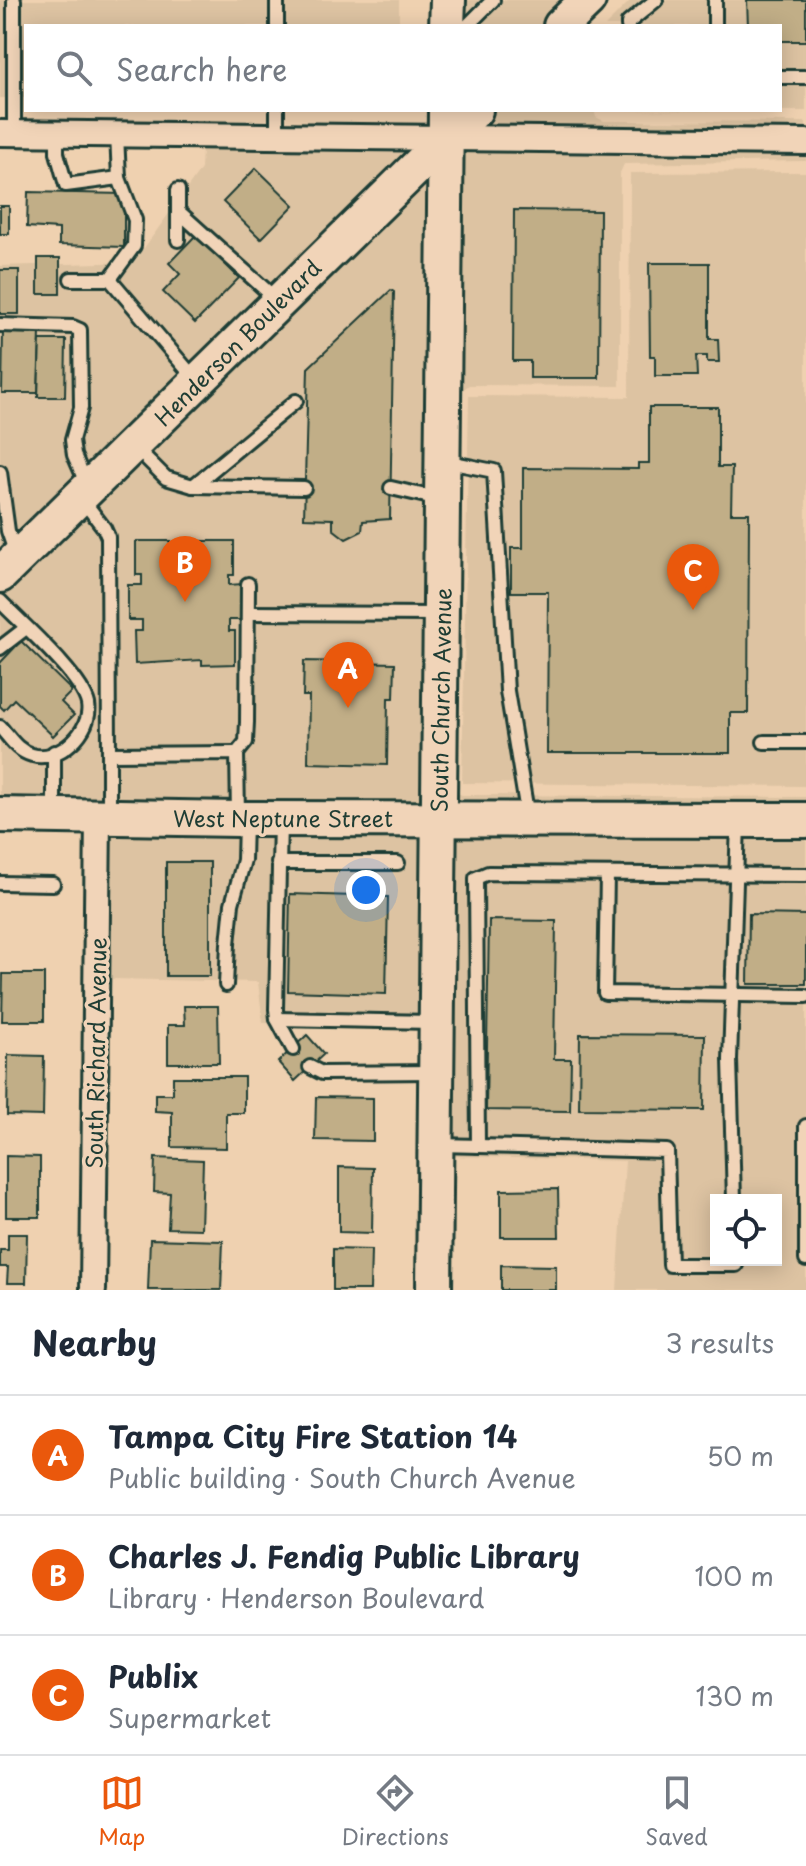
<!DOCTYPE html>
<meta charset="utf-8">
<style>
body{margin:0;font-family:"Playpen Sans",sans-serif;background:#f6f6f7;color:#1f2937}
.controls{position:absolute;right:24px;bottom:24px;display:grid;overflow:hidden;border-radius:0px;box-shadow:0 4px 20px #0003}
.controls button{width:72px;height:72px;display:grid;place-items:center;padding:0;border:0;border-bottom:2px solid #e0e1e3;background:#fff;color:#1f2937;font:40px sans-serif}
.you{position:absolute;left:366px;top:890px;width:28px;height:28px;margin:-20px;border:6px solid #fff;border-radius:50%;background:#1a73e8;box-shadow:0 0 0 12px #1a73e833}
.badge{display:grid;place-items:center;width:52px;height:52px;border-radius:50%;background:#ea580c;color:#fff;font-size:26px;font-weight:700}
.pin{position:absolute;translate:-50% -66px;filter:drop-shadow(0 2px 4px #0008)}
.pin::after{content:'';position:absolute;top:42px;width:28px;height:24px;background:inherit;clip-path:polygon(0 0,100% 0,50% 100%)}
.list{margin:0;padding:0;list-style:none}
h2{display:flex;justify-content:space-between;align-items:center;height:104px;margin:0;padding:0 32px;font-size:34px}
h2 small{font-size:26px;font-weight:400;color:#747a83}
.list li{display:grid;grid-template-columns:52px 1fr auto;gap:24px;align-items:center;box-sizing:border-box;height:120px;padding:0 32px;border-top:2px solid #e0e1e3}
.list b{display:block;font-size:30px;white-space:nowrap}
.list p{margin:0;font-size:26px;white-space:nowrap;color:#747a83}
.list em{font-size:26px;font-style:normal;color:#747a83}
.icon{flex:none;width:44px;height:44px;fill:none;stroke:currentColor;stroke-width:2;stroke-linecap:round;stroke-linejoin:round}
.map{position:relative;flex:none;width:806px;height:1290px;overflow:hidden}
.search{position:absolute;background:#fff;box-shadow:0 4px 20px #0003;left:24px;right:24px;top:24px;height:88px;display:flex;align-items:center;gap:20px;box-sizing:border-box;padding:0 28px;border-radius:0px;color:#747a83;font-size:30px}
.sheet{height:464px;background:#fff}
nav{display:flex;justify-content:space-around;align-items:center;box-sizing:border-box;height:112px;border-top:2px solid #e0e1e3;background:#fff;font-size:22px;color:#747a83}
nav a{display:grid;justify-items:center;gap:4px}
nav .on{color:#ea580c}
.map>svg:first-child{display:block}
</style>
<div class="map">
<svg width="806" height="1290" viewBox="0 0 806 1290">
<rect width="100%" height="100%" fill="#efd1b0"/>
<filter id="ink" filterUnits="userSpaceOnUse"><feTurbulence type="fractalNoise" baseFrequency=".0125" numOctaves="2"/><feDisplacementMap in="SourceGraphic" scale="16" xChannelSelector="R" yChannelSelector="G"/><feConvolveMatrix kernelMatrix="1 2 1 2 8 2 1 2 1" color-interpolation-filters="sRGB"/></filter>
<g filter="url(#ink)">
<g fill="#ddc3a2" fill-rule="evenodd">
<polygon points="0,0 399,0 399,26 26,26 26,98 0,98"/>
<polygon points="454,0 568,0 541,26 453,26"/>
<polygon points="631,0 806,0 806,111 604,110 780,110 780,26 605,26"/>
<polygon points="488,110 594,110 596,117 604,121 806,122 806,129 471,126"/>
<polygon points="202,148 410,151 0,557 0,266 134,262 201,169"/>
<polygon points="452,152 806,155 806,161 624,164 620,173 620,386 469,385 460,392 456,792 462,795 806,797 806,807 450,805"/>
<polygon points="429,167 427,805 0,802 0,592"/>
<polygon points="806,172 806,786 462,783 469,396 629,397 630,173"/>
<polygon points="427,830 425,1030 263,1023 258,982 112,979 111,832"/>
<path d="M450 830 806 833V1290H617L625 1161 447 1156ZM716 1200H776V1260H716Z"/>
</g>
<g fill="#c1ae87" stroke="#1f3d34" stroke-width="2">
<polygon points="747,0 806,0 806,41 780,41 780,26 748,26"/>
<polygon points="256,168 294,205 261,239 223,202"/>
<polygon points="28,192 124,194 124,247 59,245 59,229 27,227"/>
<rect x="0" y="206" width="9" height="28"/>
<polygon points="514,210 600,211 599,378 530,378 530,361 513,361"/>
<polygon points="196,235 239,278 195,323 163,292 180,274 169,263"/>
<rect x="38" y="258" width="22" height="36"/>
<polygon points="649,263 709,263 709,339 718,339 719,362 707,362 707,356 696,356 697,376 655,376 655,356 650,356"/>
<rect x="0" y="270" width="19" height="44"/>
<polygon points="391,290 394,292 390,519 363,521 362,531 346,539 333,529 333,519 304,518 308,368"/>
<polygon points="3,331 40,332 38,393 2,393"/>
<polygon points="40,340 66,340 65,397 38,397"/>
<polygon points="649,407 718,407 718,467 732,467 731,513 749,513 748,713 730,713 730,753 547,753 548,592 511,592 511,548 523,548 523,468 638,469 638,463 649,463"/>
<polygon points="136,541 170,541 170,545 202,545 202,541 234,541 234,575 229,575 229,585 242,584 242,620 229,620 229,631 235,631 235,664 202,665 202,660 135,664 134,631 142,631 142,620 128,620 128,585 142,585 142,575 136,575"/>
<polygon points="21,641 72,691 61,702 74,715 53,736 14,699 4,710 0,706 0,663"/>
<polygon points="304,661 395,663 394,698 388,698 387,765 308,763 309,696 303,696"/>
<rect x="166" y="862" width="44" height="114"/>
<polygon points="290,894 388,897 386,994 288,991"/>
<polygon points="749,914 806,915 806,984 748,984"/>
<polygon points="489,920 556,921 554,1059 571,1059 570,1111 486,1110"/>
<polygon points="3,974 44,974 44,1021 2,1021"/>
<polygon points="184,1006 218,1006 219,1063 168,1063 168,1025 185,1025"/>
<polygon points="580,1034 705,1035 704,1110 579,1109"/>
<polygon points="307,1035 324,1054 295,1081 278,1062"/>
<polygon points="8,1055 44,1056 43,1116 7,1115"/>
<polygon points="173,1077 244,1077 244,1113 226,1113 226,1148 172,1147 172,1112 155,1111 155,1094 173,1094"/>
<polygon points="316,1097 373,1098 373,1141 315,1140"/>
<polygon points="6,1156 40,1157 40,1217 6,1217"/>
<polygon points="155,1158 203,1160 201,1229 168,1228 170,1193 154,1192"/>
<polygon points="339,1167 373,1168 372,1233 339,1232"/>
<polygon points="558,1189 559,1237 501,1237 501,1190"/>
<polygon points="8,1234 27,1234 26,1283 7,1283 8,1267 0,1267 0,1250 8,1250"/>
<polygon points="150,1239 223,1241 221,1290 148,1290"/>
<polygon points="333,1249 371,1250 370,1290 333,1290"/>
<polygon points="501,1265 556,1266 556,1290 501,1290"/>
</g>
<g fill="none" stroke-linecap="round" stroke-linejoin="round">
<g stroke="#1f3d34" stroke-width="18">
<g id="lane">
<polyline points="277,0 277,26"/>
<polyline points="715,0 715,26"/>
<polyline points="467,26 493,0"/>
<polyline points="628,26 628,23 656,0"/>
<polyline points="780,77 806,77"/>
<polyline points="277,110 277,136"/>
<polyline points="14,133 14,0"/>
<polyline points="57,134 57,153 66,185 119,178 135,220 134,246 110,279 195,379"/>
<polyline points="117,134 119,178"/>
<polyline points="178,211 278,301"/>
<polyline points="178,240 178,190"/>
<polyline points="71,279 110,279"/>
<polyline points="0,325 73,327 80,330 81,408 72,440 74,455 87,485"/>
<polyline points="134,446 166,478 193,486 304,488"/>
<polyline points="443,461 494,471 507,691 528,818"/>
<polyline points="0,472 8,531 16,554"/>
<polyline points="193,486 296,401"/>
<polyline points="391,488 439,499"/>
<polyline points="82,499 104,528 108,537 109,754"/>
<path d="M0 601C21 623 82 676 88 704 93 731 58 763 32 755 17 751 10 738 0 727"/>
<polyline points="248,613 437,614"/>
<polyline points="0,648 26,628"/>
<polyline points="764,742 806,742"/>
<polyline points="54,752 54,815"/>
<polyline points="237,753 246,742 247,722 248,584"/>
<polyline points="109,813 109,754 237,753 238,815"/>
<polyline points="280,821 276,1009 277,1019 293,1049"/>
<polyline points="278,863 398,863"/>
<polyline points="607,874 605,993 806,996"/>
<polyline points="0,883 53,884"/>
<polyline points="226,985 228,944 232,904 244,860 245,822"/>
<polyline points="277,1019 433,1022"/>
<polyline points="310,1067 322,1073 433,1072"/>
<polyline points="806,1126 806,1260"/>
<polyline points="439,1145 667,1151 670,1265 736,1265 736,1260"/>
<polyline points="478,1146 476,878 488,873 806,875"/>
<polyline points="734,1200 730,1060 738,823"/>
</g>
</g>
<g stroke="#1f3d34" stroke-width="30">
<g id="street">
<polyline points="0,133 806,142"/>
<polyline points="93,1290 98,816"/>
</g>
</g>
<g stroke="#1f3d34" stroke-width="40">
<g id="secondary">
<polyline points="447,26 448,0"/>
<polyline points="561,26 588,0"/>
<polyline points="0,575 475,110"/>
<polyline points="0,815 238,819 806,820"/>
<polyline points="434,1290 446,110"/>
</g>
</g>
<use href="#lane" stroke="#f1d4b8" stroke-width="12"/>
<use href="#street" stroke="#f1d4b8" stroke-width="24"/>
<use href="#secondary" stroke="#f1d4b8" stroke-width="34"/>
</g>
</g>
<g text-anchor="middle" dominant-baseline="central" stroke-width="7" stroke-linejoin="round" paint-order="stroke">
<g font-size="22" fill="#1f3d34" stroke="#f1d4b8">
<text transform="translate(237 342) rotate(-45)">Henderson Boulevard</text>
<text transform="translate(440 700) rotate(-89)">South Church Avenue</text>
<text x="283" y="817">West Neptune Street</text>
<text transform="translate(95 1053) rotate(-89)">South Richard Avenue</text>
</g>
</g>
</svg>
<div class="controls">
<button><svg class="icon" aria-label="locate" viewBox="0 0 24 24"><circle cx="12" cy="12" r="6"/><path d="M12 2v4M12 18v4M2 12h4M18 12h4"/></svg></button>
</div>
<div class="you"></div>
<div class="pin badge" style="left:348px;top:708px">A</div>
<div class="pin badge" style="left:185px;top:602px">B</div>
<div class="pin badge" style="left:693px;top:610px">C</div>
<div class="search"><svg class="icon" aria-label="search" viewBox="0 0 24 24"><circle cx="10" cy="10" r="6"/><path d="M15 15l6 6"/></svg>Search here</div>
</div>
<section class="sheet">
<h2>Nearby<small>3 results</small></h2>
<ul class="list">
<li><span class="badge">A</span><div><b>Tampa City Fire Station 14</b><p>Public building · South Church Avenue</p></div><em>50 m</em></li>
<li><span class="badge">B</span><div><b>Charles J. Fendig Public Library</b><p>Library · Henderson Boulevard</p></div><em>100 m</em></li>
<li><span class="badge">C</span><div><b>Publix</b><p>Supermarket</p></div><em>130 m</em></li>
</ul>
</section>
<nav>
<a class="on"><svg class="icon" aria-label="map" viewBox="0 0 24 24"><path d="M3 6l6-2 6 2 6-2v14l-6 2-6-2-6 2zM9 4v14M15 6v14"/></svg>Map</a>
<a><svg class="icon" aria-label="directions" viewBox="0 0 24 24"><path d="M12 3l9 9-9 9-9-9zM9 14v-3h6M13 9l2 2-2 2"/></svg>Directions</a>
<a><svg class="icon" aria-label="saved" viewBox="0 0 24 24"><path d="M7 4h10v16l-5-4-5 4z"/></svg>Saved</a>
</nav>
